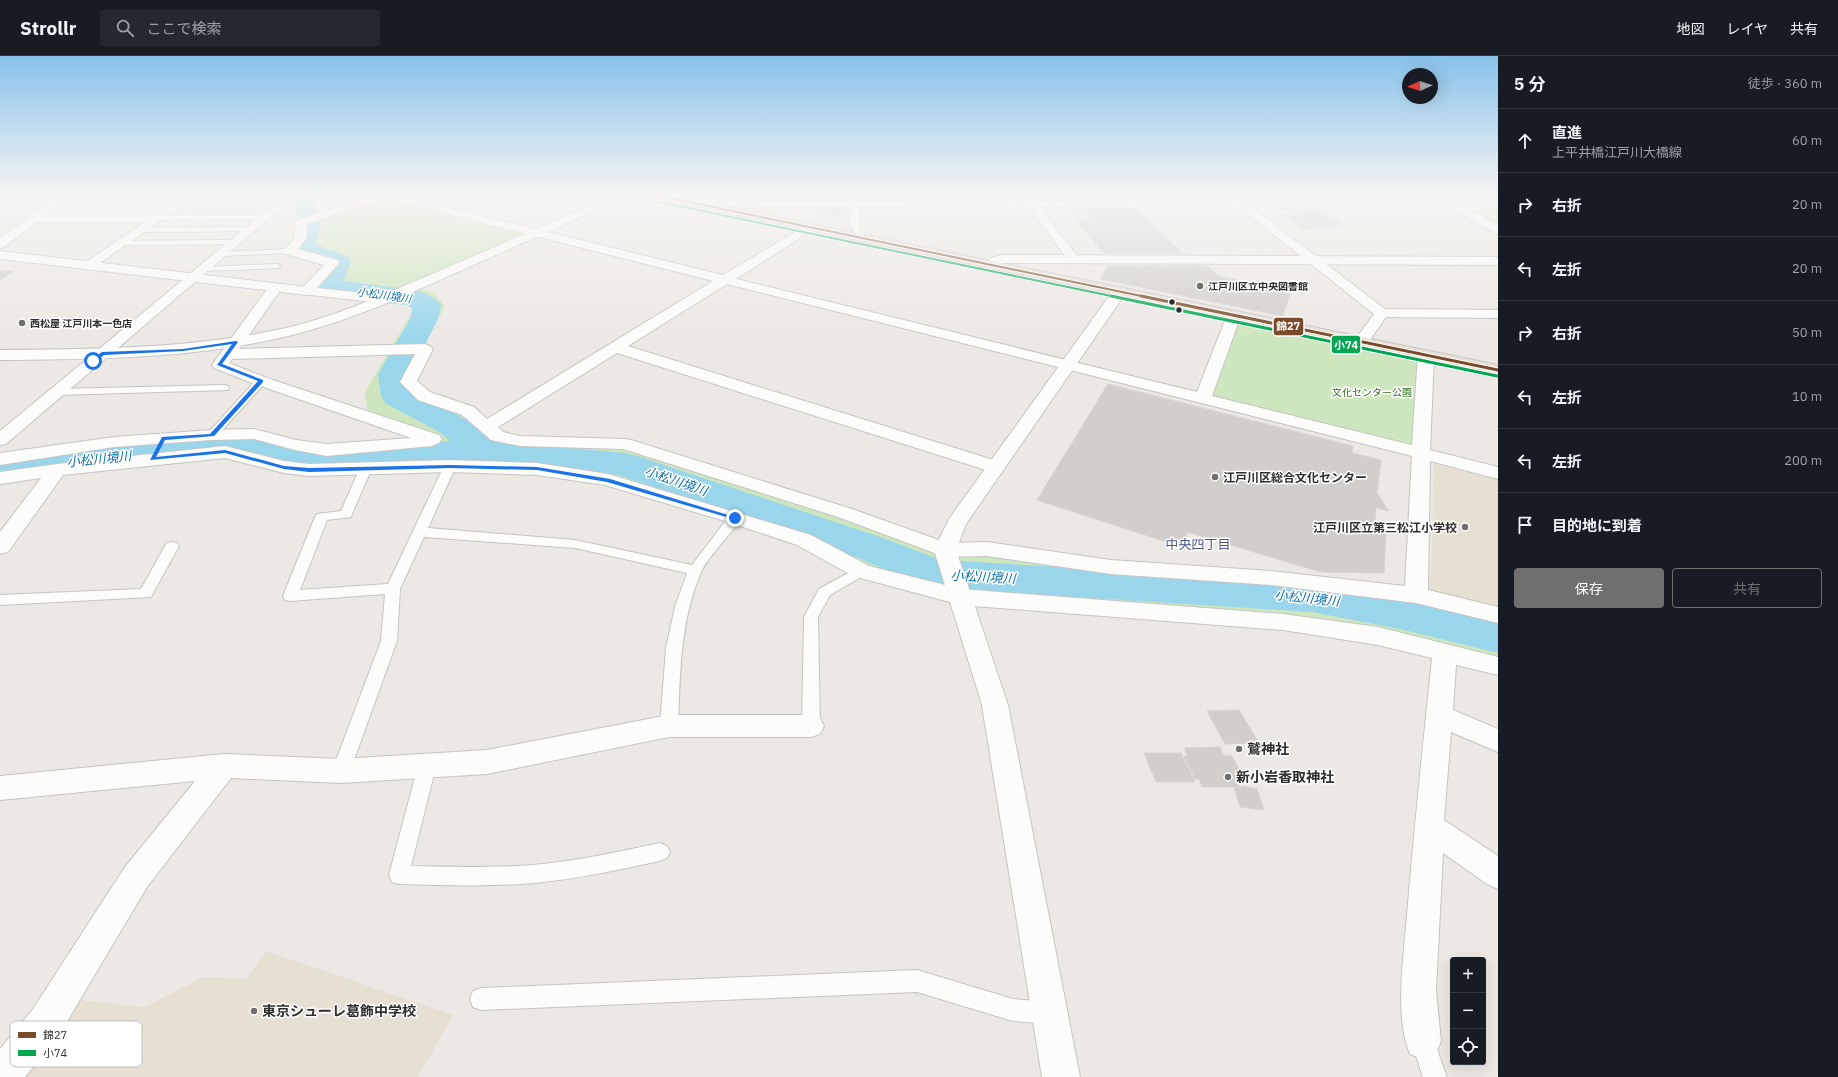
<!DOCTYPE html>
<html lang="ja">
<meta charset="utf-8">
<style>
body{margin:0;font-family:"IBM Plex Sans","Noto Sans JP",sans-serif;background:#242831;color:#f1f3f6}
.controls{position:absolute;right:12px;bottom:12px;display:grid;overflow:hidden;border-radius:4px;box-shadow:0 4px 16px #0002}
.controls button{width:36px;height:36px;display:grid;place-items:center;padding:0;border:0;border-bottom:1px solid #363941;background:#171b24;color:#f1f3f6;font:20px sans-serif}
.compass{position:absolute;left:1402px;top:12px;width:36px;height:36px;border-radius:50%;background:#171b24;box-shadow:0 4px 16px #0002;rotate:267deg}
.stop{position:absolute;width:12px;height:12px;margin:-9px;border:3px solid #1a73e8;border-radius:50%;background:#fff}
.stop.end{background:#1a73e8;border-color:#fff;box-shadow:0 1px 4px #0008}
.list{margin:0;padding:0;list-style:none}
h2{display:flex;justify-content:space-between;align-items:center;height:52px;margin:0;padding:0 16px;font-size:17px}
h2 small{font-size:13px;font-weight:400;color:#9ea1a6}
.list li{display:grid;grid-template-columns:26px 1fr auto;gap:12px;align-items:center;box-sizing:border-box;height:64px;padding:0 16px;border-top:1px solid #363941}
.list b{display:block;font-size:15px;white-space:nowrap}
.list p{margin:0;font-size:13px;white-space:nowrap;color:#9ea1a6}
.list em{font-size:13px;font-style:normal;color:#9ea1a6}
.actions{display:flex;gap:8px;padding:12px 16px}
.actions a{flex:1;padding:9px 0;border:1px solid #706f6e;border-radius:4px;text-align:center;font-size:14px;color:#706f6e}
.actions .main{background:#706f6e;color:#fff}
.icon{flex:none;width:22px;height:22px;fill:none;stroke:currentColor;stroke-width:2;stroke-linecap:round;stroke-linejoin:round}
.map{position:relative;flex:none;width:1498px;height:1021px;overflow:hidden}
header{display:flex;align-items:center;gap:24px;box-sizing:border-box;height:56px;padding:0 20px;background:#171b24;border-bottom:1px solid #363941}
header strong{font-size:19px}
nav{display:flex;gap:22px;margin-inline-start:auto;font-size:14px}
.search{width:280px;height:36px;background:#242831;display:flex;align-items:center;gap:10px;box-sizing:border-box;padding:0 14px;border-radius:4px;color:#9ea1a6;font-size:15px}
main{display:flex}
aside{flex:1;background:#171b24}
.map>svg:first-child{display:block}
</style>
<header>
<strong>Strollr</strong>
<div class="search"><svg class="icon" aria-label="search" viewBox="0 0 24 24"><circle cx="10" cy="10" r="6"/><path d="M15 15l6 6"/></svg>ここで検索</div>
<nav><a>地図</a><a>レイヤ</a><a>共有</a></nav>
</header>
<main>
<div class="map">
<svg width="1498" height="1021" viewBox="0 0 1498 1021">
<rect width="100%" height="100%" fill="#ece8e4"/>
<g fill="#e6e0d3">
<polygon points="1463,152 1498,153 1498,171"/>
<polygon points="1434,408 1498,424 1498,556 1419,536 1420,520 1431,518"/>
<polygon points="266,895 453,959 418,1021 11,1021 76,944 145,951 203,921 246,923"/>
</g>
<g fill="#cee6be">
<polygon points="293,140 316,140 321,159 303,165"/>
<polygon points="382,140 531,177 412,230 435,237 445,251 403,322 460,358 472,372 504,387 622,391 987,499 1152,507 1414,541 1498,562 1498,606 1444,592 969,538 893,521 604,418 312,411 340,397 437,389 439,379 367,354 365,336 417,248 393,242 311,234 335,207 292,194 303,166 316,162 322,181 320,188 335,192 321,188 323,181 317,162"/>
<polygon points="1238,262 1419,300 1414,392 1210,342"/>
</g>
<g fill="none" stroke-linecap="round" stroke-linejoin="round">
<path fill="#99d6ec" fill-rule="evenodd" d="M292 140H314C320 158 324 169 315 187 325 196 344 194 351 205L344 225 414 234C425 237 434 240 441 249L438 263 410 318 413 335 465 363 494 385 624 397 637 400 886 483 940 504 1312 526 1400 541 1498 563V597L1400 573 1312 556 935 532 920 528 856 501 619 419 484 406 415 408 335 415 278 403 239 399 0 424V402L239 377 278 381 335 393 415 386 450 385 441 377 385 347 381 340 378 318 410 263 412 252 407 249C386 247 329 245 317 228L325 209 303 202 290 188C302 169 299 160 292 140Z"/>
</g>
<g fill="#d1cecb" stroke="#d7d4d0">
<polygon points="822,150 850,155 840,161 813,156"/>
<polygon points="1073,153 1137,153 1182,197 1104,197 1076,164 1091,164 1086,158 1078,158"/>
<polygon points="1286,154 1321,154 1344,169 1333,169 1338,172 1306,173 1280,158 1292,158"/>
<polygon points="1108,210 1207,210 1219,220 1237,224 1236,227 1290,238 1283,260 1100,223"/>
<polygon points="0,215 14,215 0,224"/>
<polygon points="1108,328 1353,390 1352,397 1381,404 1377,437 1389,455 1376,452 1374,474 1386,477 1384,517 1320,516 1188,476 1182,491 1037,444"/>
<polygon points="1239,654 1259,687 1225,688 1207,655"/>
<polygon points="1220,691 1224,700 1232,700 1244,723 1236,723 1240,731 1202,731 1199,723 1195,723 1184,700 1188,700 1184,692"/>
<polygon points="1144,697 1181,697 1195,726 1156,726"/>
<polygon points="1241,730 1257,733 1264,754 1240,751 1234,731 1241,732"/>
</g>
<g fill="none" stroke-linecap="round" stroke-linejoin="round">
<g stroke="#c5c4c5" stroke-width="2">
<g id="lane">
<polygon points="187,140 234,140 231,142 190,142"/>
<polygon points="314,140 320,140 328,159 327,161 320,159"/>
<polygon points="847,140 853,140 860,157 858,166 859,171 864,181 863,183 857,183 851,171 850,166 852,157"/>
<polygon points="970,140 976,140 982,148 981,149 977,149"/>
<polygon points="1001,140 1007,140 1015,149 1013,150 1009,150"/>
<polygon points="1450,140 1458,140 1477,150 1471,151"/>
<polygon points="279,148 283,150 281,151 174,153 170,151 174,149"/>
<polygon points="265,159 268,159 268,163 158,164 154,162 158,160"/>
<polygon points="251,171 254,171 254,175 141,176 137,174 141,172"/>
<polygon points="236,184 240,186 239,188 121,189 117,187 121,185"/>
<polygon points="290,193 293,193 293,197 221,200 217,198 221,196"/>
<polygon points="277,208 281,210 280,212 204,215 200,213 204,211"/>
<polygon points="261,322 266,325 265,327 216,381 208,381 206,379 208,377 257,323"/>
<polygon points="224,329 228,330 229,332 228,334 57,339 52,336 57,333"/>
<path d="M450 406 456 410 428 472 575 484 692 509 730 459H740L742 462 740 465C730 478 707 503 701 516 680 565 680 618 678 670L675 675 669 677 663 675 660 670 666 592 675 551 687 517 575 492 424 481 400 533 397 585 350 715 347 720 341 723 335 720 332 715 381 585 385 538 290 545 285 544 283 540 315 461 317 458 341 455 360 412 362 409H370L372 412 352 458 351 461 327 464 300 534 388 528 444 410Z"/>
<polygon points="172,486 177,487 179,490 151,541 0,549 0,539 141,533 165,490 167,487"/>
<polygon points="861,510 866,512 868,515 866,518 830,539 818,561 820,670 817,675 811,677 805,675 802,670 804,561 819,533"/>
<path d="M427 703 433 705 436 710 411 810C452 811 493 812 533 809 576 805 618 796 660 787L667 790 670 796 667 802 660 805C618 814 576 823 534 827 489 831 444 829 399 828L392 826 389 819 418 710 421 705Z"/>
<polygon points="917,914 1013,943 1049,946 1057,949 1060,957 1057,965 1049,968 1013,965 917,936 481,954 473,951 470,943 473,935 481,932"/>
<polygon points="1423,973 1431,977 1447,1021 1423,1021 1411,985 1415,977"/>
</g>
</g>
<g stroke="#c5c4c5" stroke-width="2">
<g id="street">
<polygon points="58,140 70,140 46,159 155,159 183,140 195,140 93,212 83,212 82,209 145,166 37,166 4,191 0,192 0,182"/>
<polygon points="284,140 295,140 6,388 0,389 0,375"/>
<path d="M370 140H401L723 219 810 167 816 171 814 173 736 223 1197 336 1227 259 1229 256H1239L1241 259 1212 340 1412 389 1418 299 1420 296 1426 294 1432 296 1434 299 1430 394 1498 411V423L1430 405 1428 534 1498 551V567L1416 547 1271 529 1111 518 987 500 945 501 838 461 623 393 520 390 491 384 462 359 418 344 400 326 415 298 232 303 229 307 267 322 439 379 442 383 439 387 432 390 327 400 295 394 254 383 212 384 114 391 0 409V397L114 381 212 374 254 373 296 384 327 388 411 382 255 328 214 312 212 309 270 229H280L282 232 239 293 425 288 430 290 433 293 417 325 430 336 474 351 487 363 713 225 385 142 307 168V181L298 193 338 204 339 207 317 232 382 239 387 240 389 243 387 246 382 247 302 238 300 235 302 232 324 209 286 198 284 195 295 181V166L297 164ZM727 228 1412 400 1405 530 1271 515 1111 504 987 486 947 487 852 453 631 384 625 383 520 380 503 376 498 371 617 297 989 415 996 417 1003 415 1005 411 1003 407 628 290Z"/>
<polygon points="1022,140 1032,140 1080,204 1078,207 1070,207 1030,152 695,150 690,147 695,144 1026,146"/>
<polygon points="1122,140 1133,140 1142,149 1136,152 1132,151"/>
<polygon points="1225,140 1237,140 1385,253 1498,254 1498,262 1386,261 1367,288 1362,290 1357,288 1354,285 1374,258"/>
<polygon points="1429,140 1442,140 1456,147 1498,147 1498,153 1468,153 1498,169 1498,178 1430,142"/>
<path d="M225 390 284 405 309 408 450 404 537 407 608 418 811 479 869 510 961 533 1283 558 1378 571 1498 601V619L1456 609 1453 654 1498 673V696L1451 676 1444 764 1498 800V833L1487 828 1443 797 1436 934 1441 985 1436 998 1423 1003 1410 998C1394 960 1404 900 1407 859 1414 774 1423 688 1432 602L1378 589 1283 574 961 549 853 520 797 489 728 466 605 429 537 419 450 416 309 420 284 417 225 402 63 419 8 496 0 498V476L41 422 0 428V416L57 408Z"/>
<polygon points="669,659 811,659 820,662 824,670 820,678 811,681 669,681 487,718 341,727 231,722 147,831 59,979 25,1021 0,1021 0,993 33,953 125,811 195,725 0,744 0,720 224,698 341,703 487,694"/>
</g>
</g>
<g stroke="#c5c4c5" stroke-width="2">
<g id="secondary">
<path d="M611 140H625L624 142C570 166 516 190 462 214 409 238 356 262 300 277 202 303 100 303 0 304V294C97 293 195 293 290 271 336 260 380 240 423 222 486 195 549 167 611 140Z"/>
<polygon points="1034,146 1453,147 1459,150 1453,153 1030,151 1028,149"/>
<polygon points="0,195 307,231 312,232 314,235 312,238 307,239 0,203"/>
<polygon points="1002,199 1498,201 1498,209 1003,207 998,211 988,211 987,208 991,202"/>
<polygon points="1120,231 1125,232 1127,235 966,468 956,494 1008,649 1080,1021 1042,1021 982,649 934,494 949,463 1115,232"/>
</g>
</g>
<g stroke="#c6c5c4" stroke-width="2">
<polygon id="highway" points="655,140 675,140 1498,309 1498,319 660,143"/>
</g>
<use href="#lane" fill="#fcfcfb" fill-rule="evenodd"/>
<use href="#street" fill="#fcfcfb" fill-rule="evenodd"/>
<use href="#secondary" fill="#fcfcfb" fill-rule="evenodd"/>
<use href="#highway" fill="#eadfd6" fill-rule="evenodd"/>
<g stroke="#fff" stroke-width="3.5">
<polyline id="bus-1-far1" points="660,140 1146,241"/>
</g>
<g stroke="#fff" stroke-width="5">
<polyline id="bus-1" points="1141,240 1498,314"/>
</g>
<g stroke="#fff" stroke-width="3.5">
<polyline id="bus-2-far1" points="659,146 1116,241"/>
</g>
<g stroke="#fff" stroke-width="5">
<polyline id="bus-2" points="1111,240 1497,320"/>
</g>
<use href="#bus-1-far1" stroke="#7a4b2a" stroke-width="2"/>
<use href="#bus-1" stroke="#7a4b2a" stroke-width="3"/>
<use href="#bus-2-far1" stroke="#00a651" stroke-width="2"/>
<use href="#bus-2" stroke="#00a651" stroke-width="3"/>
</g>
<linearGradient id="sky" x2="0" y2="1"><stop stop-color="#88c2ea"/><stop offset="0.49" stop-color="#f6f5f3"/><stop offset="1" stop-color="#f6f5f3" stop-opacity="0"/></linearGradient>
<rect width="1498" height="283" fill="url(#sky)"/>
<polygon fill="#1a73e8" points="236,285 238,286 222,308 263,324 263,326 214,380 165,384 156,401 225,394 284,410 309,412 450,409 537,411 610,423 738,462 733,463 607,426 537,414 450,412 309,416 284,413 225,397 150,404 162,381 210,378 258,325 217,309 232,288 183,295 104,299 95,306 91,306 91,304 102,296 183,293"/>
<g fill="#706f6e" stroke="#fff" stroke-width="1.5">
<circle cx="1200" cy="230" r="4"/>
<circle cx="22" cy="267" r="4"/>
<circle cx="1215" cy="421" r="4"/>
<circle cx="1465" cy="471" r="4"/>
<circle cx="1239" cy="693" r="4"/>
<circle cx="1228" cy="721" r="4"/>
<circle cx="254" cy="955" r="4"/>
</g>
<g fill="#2e2e2e" stroke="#fff" stroke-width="1.5">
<circle cx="1172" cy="246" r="3.5"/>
<circle cx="1179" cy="254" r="3.5"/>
</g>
<g text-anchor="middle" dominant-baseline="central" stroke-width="3" stroke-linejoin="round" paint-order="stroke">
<g font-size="10" font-weight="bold" fill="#2e2e2e" stroke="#fff" text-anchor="start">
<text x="1208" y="230">江戸川区立中央図書館</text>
<text x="30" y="267">西松屋 江戸川本一色店</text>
</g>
<g font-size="10" fill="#2c6e1b" stroke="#fff">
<text x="1372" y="336">文化センター公園</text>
</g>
<g font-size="11" font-style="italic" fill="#0d6fa3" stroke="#fff">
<text transform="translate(384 239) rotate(8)">小松川境川</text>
</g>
<g font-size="12" font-weight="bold" fill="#2e2e2e" stroke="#fff" text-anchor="start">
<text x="1223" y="421">江戸川区総合文化センター</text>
<text x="1457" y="471" text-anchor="end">江戸川区立第三松江小学校</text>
</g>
<g font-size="13" font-style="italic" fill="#0d6fa3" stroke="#fff">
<text transform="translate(99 403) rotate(-6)">小松川境川</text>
<text transform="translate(676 425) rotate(19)">小松川境川</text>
<text transform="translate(983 521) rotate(3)">小松川境川</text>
<text transform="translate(1307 542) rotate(6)">小松川境川</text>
</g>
<g font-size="13" fill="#4d5680" stroke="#fff">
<text x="1198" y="488">中央四丁目</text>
</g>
<g font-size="14" font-weight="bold" fill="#2e2e2e" stroke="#fff" text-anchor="start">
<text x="1247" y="693">鷲神社</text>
<text x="1236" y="721">新小岩香取神社</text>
<text x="262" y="955">東京シューレ葛飾中学校</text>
</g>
</g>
<rect x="10" y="965" width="132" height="46" rx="6" fill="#fff" stroke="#c0c0c0" stroke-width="1"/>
<rect x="18" y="976" width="18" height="6" fill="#7a4b2a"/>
<rect x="18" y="994" width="18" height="6" fill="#00a651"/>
<g font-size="11" fill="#2e2e2e">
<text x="43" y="983">錦27</text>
<text x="43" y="1001">小74</text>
</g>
<g stroke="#fff" stroke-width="1.5">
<rect x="1273" y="261" width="31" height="19" rx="4" fill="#7a4b2a"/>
<rect x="1331" y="279" width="30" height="19" rx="4" fill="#00a651"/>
</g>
<g font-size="11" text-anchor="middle" font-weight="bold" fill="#fff">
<text x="1288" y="274">錦27</text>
<text x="1346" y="293">小74</text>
</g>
</svg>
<div class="controls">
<button>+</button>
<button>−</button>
<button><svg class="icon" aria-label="locate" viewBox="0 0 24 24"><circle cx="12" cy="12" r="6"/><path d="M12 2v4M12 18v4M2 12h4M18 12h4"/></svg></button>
</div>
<svg class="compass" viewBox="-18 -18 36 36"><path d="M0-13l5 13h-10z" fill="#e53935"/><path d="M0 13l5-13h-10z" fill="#9ea1a6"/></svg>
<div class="stop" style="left:93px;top:305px"></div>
<div class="stop end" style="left:735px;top:462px"></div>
</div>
<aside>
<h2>5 分<small>徒歩 · 360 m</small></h2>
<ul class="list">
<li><svg class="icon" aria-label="ahead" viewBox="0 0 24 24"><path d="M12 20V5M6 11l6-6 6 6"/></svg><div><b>直進</b><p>上平井橋江戸川大橋線</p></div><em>60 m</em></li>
<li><svg class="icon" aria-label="right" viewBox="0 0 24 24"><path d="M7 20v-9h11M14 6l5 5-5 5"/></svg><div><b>右折</b></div><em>20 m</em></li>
<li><svg class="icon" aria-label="left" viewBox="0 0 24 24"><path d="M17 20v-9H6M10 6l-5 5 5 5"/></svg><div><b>左折</b></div><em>20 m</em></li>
<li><svg class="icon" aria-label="right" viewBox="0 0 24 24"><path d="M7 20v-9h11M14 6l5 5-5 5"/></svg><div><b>右折</b></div><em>50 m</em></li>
<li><svg class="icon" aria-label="left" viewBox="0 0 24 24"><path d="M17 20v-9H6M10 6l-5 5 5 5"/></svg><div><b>左折</b></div><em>10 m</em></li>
<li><svg class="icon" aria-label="left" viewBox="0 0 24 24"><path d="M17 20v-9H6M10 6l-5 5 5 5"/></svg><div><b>左折</b></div><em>200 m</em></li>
<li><svg class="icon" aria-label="arrive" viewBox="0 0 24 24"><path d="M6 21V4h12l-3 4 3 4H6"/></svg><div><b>目的地に到着</b></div></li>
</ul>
<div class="actions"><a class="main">保存</a><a>共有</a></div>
</aside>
</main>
